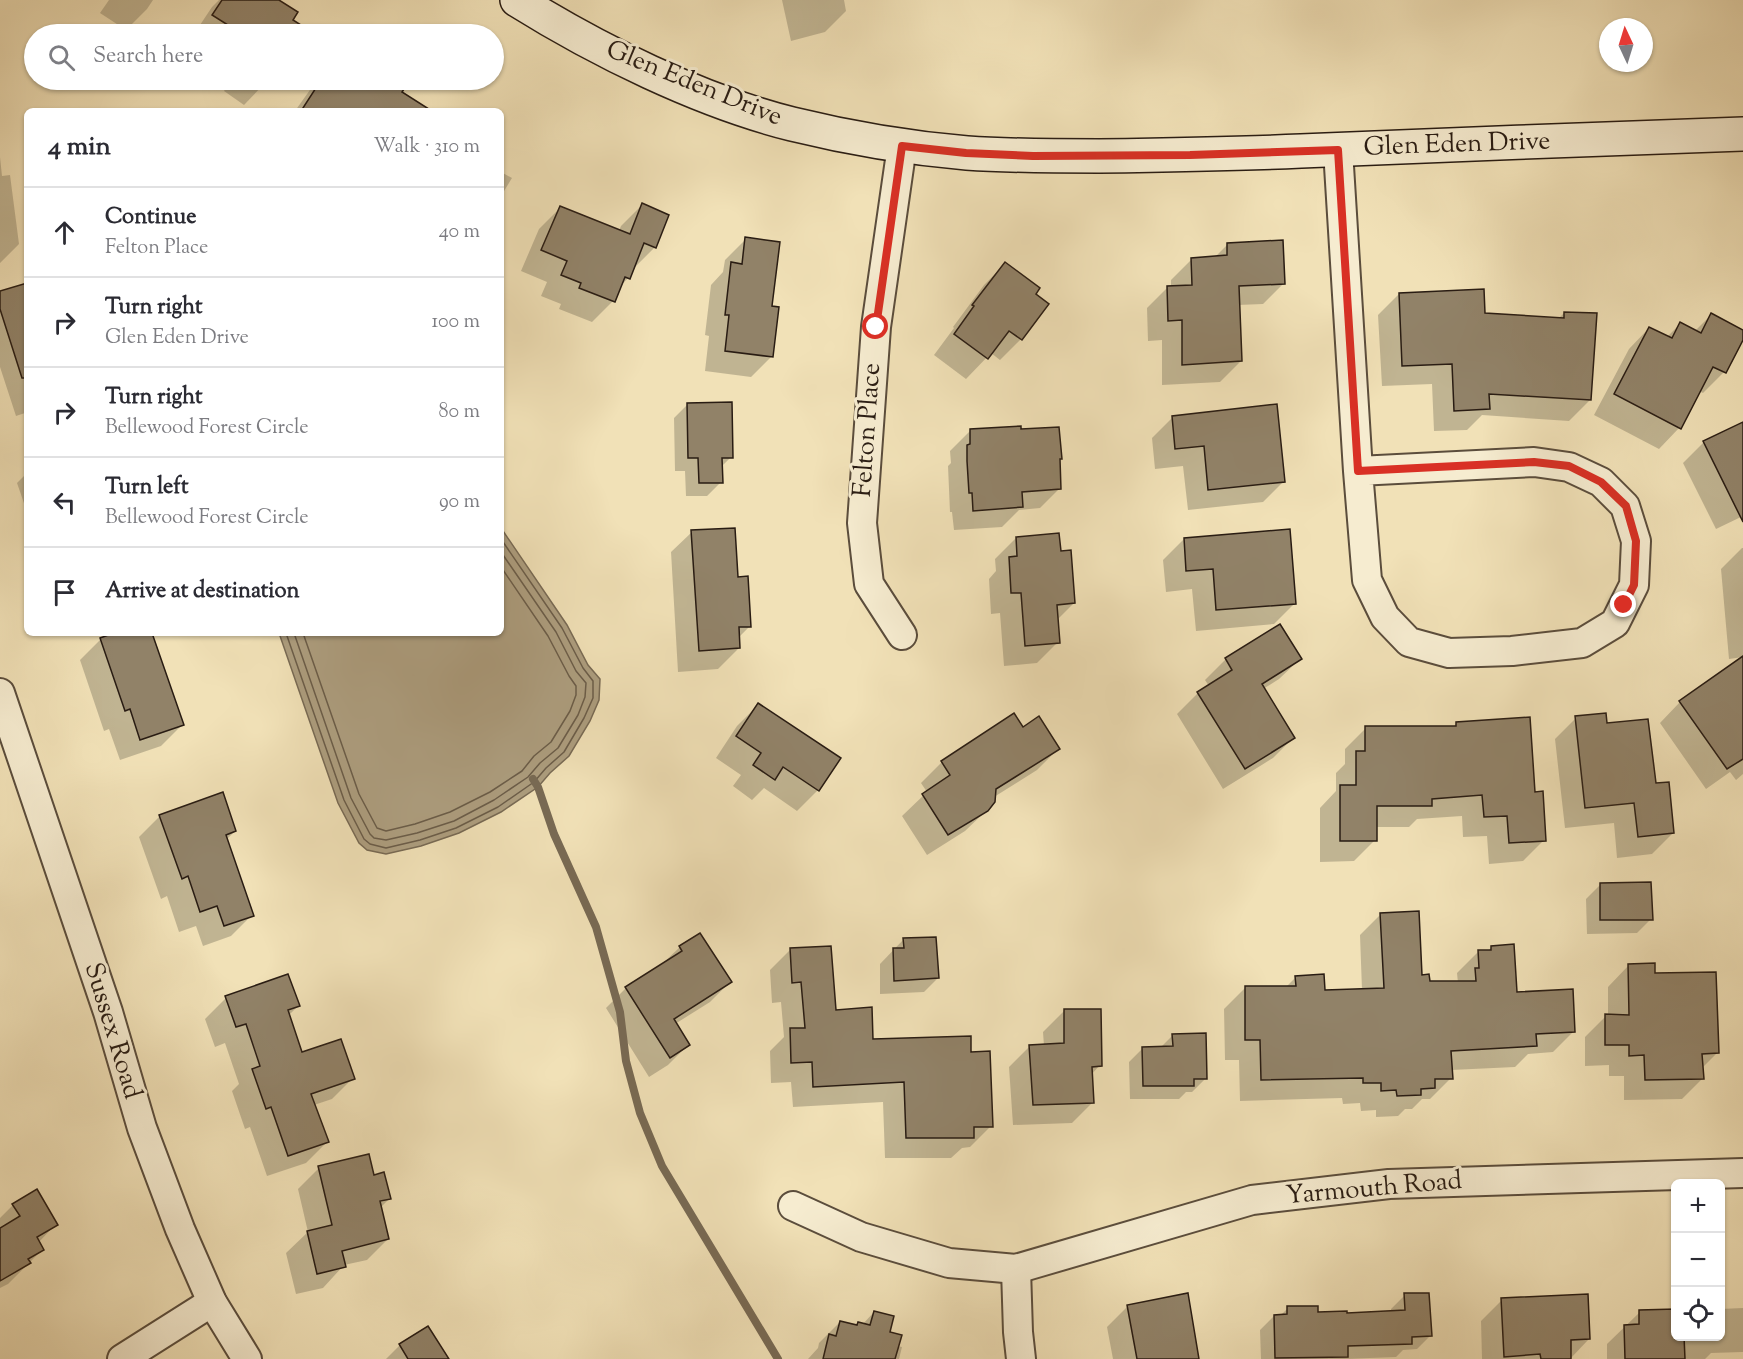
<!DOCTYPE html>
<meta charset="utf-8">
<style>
body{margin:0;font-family:"Sorts Mill Goudy",serif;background:#f2f2f3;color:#2b2b33}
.controls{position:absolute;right:18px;bottom:18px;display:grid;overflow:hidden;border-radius:9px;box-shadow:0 2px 4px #0004}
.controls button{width:54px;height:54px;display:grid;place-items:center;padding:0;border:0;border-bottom:2px solid #e1e1e2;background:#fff;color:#2b2b33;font:30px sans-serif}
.compass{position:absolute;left:1599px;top:18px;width:54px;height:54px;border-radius:50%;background:#fff;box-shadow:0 2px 4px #0004;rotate:356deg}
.stop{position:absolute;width:18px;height:18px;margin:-14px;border:4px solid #d93025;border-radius:50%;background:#fff}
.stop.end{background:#d93025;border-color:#fff;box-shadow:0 2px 6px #0008}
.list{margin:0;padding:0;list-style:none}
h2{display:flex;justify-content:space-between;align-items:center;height:78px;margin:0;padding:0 24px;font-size:26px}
h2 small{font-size:20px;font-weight:400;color:#7c7c81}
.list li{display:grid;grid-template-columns:39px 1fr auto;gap:18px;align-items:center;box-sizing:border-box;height:90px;padding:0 24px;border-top:2px solid #e1e1e2}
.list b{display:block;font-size:22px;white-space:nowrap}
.list p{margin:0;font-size:20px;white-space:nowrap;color:#7c7c81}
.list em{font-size:20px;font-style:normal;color:#7c7c81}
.icon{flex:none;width:33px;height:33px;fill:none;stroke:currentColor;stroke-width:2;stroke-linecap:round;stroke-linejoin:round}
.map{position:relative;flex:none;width:1743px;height:1359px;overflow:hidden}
.search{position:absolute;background:#fff;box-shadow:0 2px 4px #0004;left:24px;top:24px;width:480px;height:66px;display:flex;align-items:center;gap:15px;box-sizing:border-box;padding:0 21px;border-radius:33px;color:#7c7c81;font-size:22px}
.panel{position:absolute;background:#fff;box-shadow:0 2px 4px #0004;left:24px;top:108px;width:480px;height:528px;border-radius:9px}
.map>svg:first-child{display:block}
</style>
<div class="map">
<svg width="1743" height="1359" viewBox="0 0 1743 1359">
<rect width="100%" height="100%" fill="#f1e1b7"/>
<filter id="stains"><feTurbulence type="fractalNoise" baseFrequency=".00333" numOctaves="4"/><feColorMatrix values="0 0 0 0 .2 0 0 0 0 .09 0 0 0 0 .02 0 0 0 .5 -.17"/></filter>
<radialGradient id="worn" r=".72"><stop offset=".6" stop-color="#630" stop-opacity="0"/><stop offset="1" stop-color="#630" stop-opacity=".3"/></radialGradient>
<polygon fill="#ad9e7f" stroke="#786a54" stroke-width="1.5" points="501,528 567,625 588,665 600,679 599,700 590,721 569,756 550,773 538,787 501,812 459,833 421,846 386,854 367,850 359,843 338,803 279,633 501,633"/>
<g fill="#0003">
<polygon points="109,0 153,0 147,9 126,30 100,13"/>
<polygon points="219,0 277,0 291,21 302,28 297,34 194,34 212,7"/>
<polygon points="780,0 844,0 846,11 825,32 791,41 782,0"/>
<polygon points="231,80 268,80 244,105 224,91"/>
<polygon points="317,80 408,80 400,92 414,111 295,111"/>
<polygon points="0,157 2,176 10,175 19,244 0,263"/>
<polygon points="501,172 512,178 501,196"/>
<polygon points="642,205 655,247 634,268 628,278 619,288 613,301 592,322 559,309 561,304 541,296 547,282 521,271 539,229 560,208 619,231 621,226"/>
<polygon points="746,239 771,307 772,356 751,377 705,371 709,336 705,335 711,285 723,272 725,260"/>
<polygon points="1227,245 1284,283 1263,304 1238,305 1241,361 1220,382 1162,385 1162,340 1148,341 1147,308 1168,287 1171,287 1171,280 1192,259 1215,257"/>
<polygon points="1005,264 1034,294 1047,304 1021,339 1000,360 991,353 966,379 934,355 954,328 953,327 984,285"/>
<polygon points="27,284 27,419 25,413 16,416 0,367 0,293"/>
<polygon points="1399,294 1484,314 1558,319 1564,313 1590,400 1569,421 1482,415 1467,430 1434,431 1432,384 1382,386 1378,315"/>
<polygon points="1711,315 1743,331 1743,337 1724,372 1703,393 1699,391 1679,428 1659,449 1594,415 1629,349 1649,328 1667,337 1680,324 1695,331"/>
<polygon points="688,404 731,457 721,467 721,482 707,496 686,496 685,471 675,471 674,418"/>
<polygon points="1173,417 1284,481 1263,502 1188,510 1183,466 1155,469 1152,438"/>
<polygon points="1743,423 1743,516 1716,529 1683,463 1704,442"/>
<polygon points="970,431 1058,461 1060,488 1040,508 1019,510 1002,527 954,530 952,512 950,512 948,466 951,463 950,451"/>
<polygon points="27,473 27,512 17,483"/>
<polygon points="692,532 736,578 750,626 738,638 739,648 718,669 678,672 671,552"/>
<polygon points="1016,538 1060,552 1074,603 1057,620 1058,642 1037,663 1004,666 1000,613 991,614 989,579 996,571 995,559"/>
<polygon points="1184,539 1295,603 1274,624 1196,631 1192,589 1166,592 1163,560"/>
<polygon points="1742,548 1743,548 1743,657 1729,659 1721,569"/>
<polygon points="119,633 150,633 182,725 161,746 120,760 109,729 104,731 80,660 101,639"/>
<polygon points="1226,659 1300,659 1279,679 1263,689 1293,738 1273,758 1223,789 1177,714 1198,693 1209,686 1205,680"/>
<polygon points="1743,660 1743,774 1736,780 1730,772 1706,789 1660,723 1680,702"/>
<polygon points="758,705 818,790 797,811 764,788 752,800 733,786 741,775 716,758 737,726"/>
<polygon points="1576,718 1605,725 1654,785 1673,833 1652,854 1617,858 1614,823 1565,828 1555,739"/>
<polygon points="1457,723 1534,793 1544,840 1523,861 1489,864 1487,836 1463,837 1462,816 1417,819 1409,827 1375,827 1375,840 1354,861 1320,862 1320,808 1336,791 1336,773 1345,764 1345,749 1366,728 1452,728"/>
<polygon points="1022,729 1058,749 1037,770 994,797 987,810 965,831 927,855 902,816 927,792 921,783 942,762"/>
<polygon points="160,816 235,831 226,840 252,915 231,936 203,946 196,926 179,932 167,896 161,899 139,837"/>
<polygon points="1600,885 1651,919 1637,933 1587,934 1586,899"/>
<polygon points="1381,914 1421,977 1428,983 1458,983 1457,973 1478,952 1488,951 1492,947 1516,993 1574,1031 1553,1052 1528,1054 1515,1067 1451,1070 1451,1078 1430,1099 1422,1099 1412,1109 1405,1109 1398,1116 1376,1117 1376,1110 1361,1111 1360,1103 1343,1104 1342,1098 1240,1101 1239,1060 1225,1060 1224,1009 1245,988 1285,988 1296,977 1323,992 1362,990 1360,935"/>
<polygon points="700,935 730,982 710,1002 675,1024 688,1045 668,1065 649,1077 606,1008 626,988 660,966 680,947"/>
<polygon points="904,939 938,978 924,992 880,994 880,964"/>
<polygon points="791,949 835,1011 872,1040 970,1053 991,1126 970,1147 962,1148 951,1158 885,1158 883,1102 793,1107 791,1082 771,1083 770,1051 784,1037 781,1002 772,1003 770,970"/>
<polygon points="1628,966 1653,975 1717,1053 1702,1068 1703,1078 1682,1099 1624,1100 1624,1076 1609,1076 1609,1065 1585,1066 1585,1037 1606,1016 1608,1016 1608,987"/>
<polygon points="226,998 298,1006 288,1016 301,1054 353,1078 332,1099 314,1105 327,1142 306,1163 267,1176 250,1127 245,1129 232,1091 239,1084 225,1043 215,1047 205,1019"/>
<polygon points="1064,1011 1100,1065 1091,1075 1093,1102 1072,1123 1013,1125 1009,1067 1030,1046 1044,1046 1043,1032"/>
<polygon points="1173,1035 1206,1078 1192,1092 1186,1092 1179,1099 1130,1099 1129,1062 1143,1048 1160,1048"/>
<polygon points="319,1168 373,1176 389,1199 380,1208 388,1239 367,1260 344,1265 323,1288 296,1294 286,1253 308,1232 298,1189"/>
<polygon points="13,1205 56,1224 38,1243 42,1250 8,1284 0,1288 0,1218"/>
<polygon points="1405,1295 1431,1335 1417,1349 1403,1350 1396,1357 1344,1359 1261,1359 1260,1330 1274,1316 1280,1316 1288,1308 1317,1313 1346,1314 1391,1312 1391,1309"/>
<polygon points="1502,1300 1589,1339 1570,1359 1482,1359 1481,1321"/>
<polygon points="1128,1306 1198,1359 1113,1359 1107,1327"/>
<polygon points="1743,1308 1743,1352 1711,1353 1705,1359 1607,1359 1607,1344 1640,1312 1676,1336 1720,1336 1720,1309"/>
<polygon points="874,1312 897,1346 902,1347 899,1359 808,1359 818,1348 819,1343 840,1322 856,1326 862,1325"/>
<polygon points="400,1345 447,1359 386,1359"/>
</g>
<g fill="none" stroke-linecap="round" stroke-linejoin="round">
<g stroke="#6b5d49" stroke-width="1.5">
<polyline points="286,633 344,800 364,839 370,844 386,848 420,840 456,828 498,807 534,782 546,768 564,752 584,718 593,698 593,681 583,668 562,628 501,539"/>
<polyline points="294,633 351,798 370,834 374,838 386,840 417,833 454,821 494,800 528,777 540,763 558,748 578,715 585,697 586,683 576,671 556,632 501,552"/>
<polyline points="303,633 359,794 377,828 386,831 415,824 450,812 490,792 522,771 534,756 551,742 570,711 576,695 576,686 569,676 548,636 501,567"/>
</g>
<polyline stroke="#786a54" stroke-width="8" points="533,779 538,787 554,834 596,927 620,1012 626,1061 640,1113 662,1166 778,1359"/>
</g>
<g fill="#918268" stroke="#291c13" stroke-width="1.5">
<polygon points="222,0 279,0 298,12 293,20 315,34 242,34 212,15"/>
<polygon points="321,80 410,80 402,92 432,111 301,111"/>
<polygon points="642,203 669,215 656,248 644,243 630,279 625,277 615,302 579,288 581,283 561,275 567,261 541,250 560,206 630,234"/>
<polygon points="745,237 780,242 772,306 779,307 773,357 725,351 729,315 725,315 731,262 742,264"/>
<polygon points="1283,240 1285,284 1239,286 1242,361 1182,365 1182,320 1168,321 1167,286 1192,285 1191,258 1227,255 1227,243"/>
<polygon points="1005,262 1040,288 1036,294 1049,304 1022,340 1009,331 988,359 954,334 974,306 972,305"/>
<polygon points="27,283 27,378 22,378 0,309 0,291"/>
<polygon points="1484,289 1485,313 1564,318 1564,312 1597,313 1591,400 1489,394 1490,409 1454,411 1452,364 1402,366 1399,293"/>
<polygon points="1711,313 1743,330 1743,340 1726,373 1713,367 1681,429 1614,394 1649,327 1672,338 1680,322 1701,333"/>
<polygon points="732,402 733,458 722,458 723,483 699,483 698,458 688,458 687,403"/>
<polygon points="1277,404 1285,482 1208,490 1204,446 1175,449 1172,416"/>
<polygon points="1743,422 1743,522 1703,441"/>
<polygon points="1021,426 1021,429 1059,427 1062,459 1060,459 1061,489 1022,492 1023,507 973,511 972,493 969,493 967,461 967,445 970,444 970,429"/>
<polygon points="735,528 738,577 748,576 751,627 739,627 740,648 699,651 691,530"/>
<polygon points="1290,529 1296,604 1216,610 1213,569 1186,571 1184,538"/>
<polygon points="1059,533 1061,551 1071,550 1075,603 1057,605 1060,643 1025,646 1021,593 1011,593 1009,557 1017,556 1016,537"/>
<polygon points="1280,624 1302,659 1262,684 1295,738 1245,769 1197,692 1232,670 1225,658"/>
<polygon points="114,633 152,633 184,725 140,740 130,709 125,711 100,638"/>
<polygon points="1743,656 1743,759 1727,769 1679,701"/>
<polygon points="758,703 841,758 819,791 783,767 775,780 753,765 761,753 736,736"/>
<polygon points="1014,713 1023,727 1039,716 1060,749 996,789 995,802 988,811 948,835 922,794 950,775 941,761"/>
<polygon points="1606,713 1607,723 1648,719 1656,783 1669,782 1674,833 1638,837 1634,803 1585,808 1575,716"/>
<polygon points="1530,717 1535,792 1543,791 1546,841 1509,843 1507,816 1484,817 1482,795 1432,799 1432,806 1377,806 1377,841 1340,841 1340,785 1356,785 1356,751 1365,751 1365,726 1456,726 1456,722"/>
<polygon points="223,792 236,831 226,835 254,916 224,926 217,906 200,912 188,876 182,879 159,815"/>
<polygon points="1651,882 1653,920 1600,920 1600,883"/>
<polygon points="1419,911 1422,975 1429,974 1430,981 1476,981 1475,968 1479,968 1478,950 1491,950 1491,946 1514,944 1517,992 1573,989 1575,1032 1536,1034 1537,1046 1451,1051 1453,1079 1435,1079 1435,1088 1421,1089 1421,1095 1397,1096 1396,1090 1381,1091 1381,1083 1363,1083 1363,1078 1261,1080 1260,1040 1245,1040 1245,986 1296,986 1295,976 1324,974 1325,990 1384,988 1380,913"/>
<polygon points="700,933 732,982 674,1019 690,1045 670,1058 625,987 682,951 679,946"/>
<polygon points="936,937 939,978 894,981 893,948 904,948 903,938"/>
<polygon points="831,946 836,1010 872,1007 873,1039 971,1036 971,1052 990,1051 993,1127 974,1127 974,1138 906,1138 904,1082 813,1087 812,1062 791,1063 790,1028 805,1028 801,982 792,983 790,948"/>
<polygon points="1655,963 1655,973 1716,972 1719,1053 1702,1054 1704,1079 1645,1080 1644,1055 1629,1056 1629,1045 1605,1045 1605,1014 1629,1015 1628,964"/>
<polygon points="288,974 300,1006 288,1010 302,1052 341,1039 355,1079 311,1094 329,1142 288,1156 271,1107 266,1109 252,1069 260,1066 246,1024 236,1027 225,996"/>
<polygon points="1064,1009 1101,1009 1102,1066 1092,1067 1094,1103 1033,1105 1029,1045 1064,1043"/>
<polygon points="1206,1033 1207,1079 1194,1079 1194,1086 1143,1086 1142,1047 1173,1046 1172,1034"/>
<polygon points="369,1154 374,1175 384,1172 391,1199 380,1201 389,1239 342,1251 346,1267 317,1274 307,1231 332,1225 318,1166"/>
<polygon points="37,1189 58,1225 37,1237 44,1250 28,1259 31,1263 0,1281 0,1228 20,1216 12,1204"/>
<polygon points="1188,1293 1199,1359 1137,1359 1127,1305"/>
<polygon points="1404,1293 1429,1293 1432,1336 1412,1337 1412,1344 1348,1346 1348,1357 1275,1358 1274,1315 1287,1314 1287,1306 1318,1306 1318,1312 1347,1311 1347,1313 1405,1310"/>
<polygon points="1588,1294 1590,1339 1571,1340 1571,1359 1541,1359 1540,1354 1504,1357 1501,1298"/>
<polygon points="1676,1309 1676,1336 1684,1336 1685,1359 1625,1359 1624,1325 1639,1324 1639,1310"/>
<polygon points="874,1311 894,1316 890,1332 902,1335 895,1359 823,1359 829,1334 836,1336 840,1321 857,1325 858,1322 870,1325"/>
<polygon points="428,1326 449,1359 408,1359 399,1344"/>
</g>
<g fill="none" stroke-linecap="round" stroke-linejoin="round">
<g stroke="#5b4d3c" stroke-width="32">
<g id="minor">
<polyline points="902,146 876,327 862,523 869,584 902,635"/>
<polyline points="1338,150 1358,471 1367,580 1385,617 1409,642 1449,653 1512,651 1582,643 1615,623 1634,585 1636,541 1625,506 1601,482 1569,467 1534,462 1358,471"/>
<polyline points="0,693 108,1012 142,1128 180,1229 212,1302 247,1359"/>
<polyline points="793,1206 861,1237 949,1263 1016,1269 1252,1200 1389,1184 1743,1173"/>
<polyline points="1016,1269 1018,1332 1021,1359"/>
<polyline points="122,1359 212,1302"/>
</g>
</g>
<g stroke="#291c13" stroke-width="36">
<path id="secondary" d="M517 0C597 50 700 101 792 124 849 138 908 148 967 153 1011 156 1055 156 1099 156 1167 155 1234 154 1301 151 1448 145 1596 139 1743 134"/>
</g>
<use href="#minor" stroke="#f6ecd0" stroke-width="28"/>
<use href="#secondary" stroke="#f6ecd0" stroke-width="33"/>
</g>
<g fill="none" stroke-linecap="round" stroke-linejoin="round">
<polyline stroke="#d93025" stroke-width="8" points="876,327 902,146 966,153 1033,156 1190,155 1338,150 1358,471 1534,462 1569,466 1601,482 1626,506 1636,541 1634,585 1624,605"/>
</g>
<g text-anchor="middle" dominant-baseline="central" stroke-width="6" stroke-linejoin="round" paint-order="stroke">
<g font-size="26" fill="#291c13" stroke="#f6ecd0">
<text transform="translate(694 84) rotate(22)">Glen Eden Drive</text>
<text transform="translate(1457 145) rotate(-2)">Glen Eden Drive</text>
<text transform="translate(868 430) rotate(-86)">Felton Place</text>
<text transform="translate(112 1031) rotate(73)">Sussex Road</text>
<text transform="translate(1374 1189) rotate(-5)">Yarmouth Road</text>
</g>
</g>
<rect width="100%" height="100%" filter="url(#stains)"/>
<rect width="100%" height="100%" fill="url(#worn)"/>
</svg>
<div class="controls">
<button>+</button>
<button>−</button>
<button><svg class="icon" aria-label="locate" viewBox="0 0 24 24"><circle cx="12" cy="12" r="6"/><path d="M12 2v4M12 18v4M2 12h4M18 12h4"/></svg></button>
</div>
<svg class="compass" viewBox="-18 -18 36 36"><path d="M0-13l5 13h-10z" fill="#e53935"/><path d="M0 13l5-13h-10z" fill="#7c7c81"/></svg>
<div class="stop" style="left:876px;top:327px"></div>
<div class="stop end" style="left:1624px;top:605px"></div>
<div class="search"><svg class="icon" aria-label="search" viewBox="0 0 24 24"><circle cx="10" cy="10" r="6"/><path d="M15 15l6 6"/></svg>Search here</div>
<section class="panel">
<h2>4 min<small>Walk · 310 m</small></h2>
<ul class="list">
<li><svg class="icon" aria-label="ahead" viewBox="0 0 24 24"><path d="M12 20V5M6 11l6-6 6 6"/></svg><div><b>Continue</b><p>Felton Place</p></div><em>40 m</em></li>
<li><svg class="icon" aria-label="right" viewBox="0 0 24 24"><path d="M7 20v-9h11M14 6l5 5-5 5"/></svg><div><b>Turn right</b><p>Glen Eden Drive</p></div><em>100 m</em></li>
<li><svg class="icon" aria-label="right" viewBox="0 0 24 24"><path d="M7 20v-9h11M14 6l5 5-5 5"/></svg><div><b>Turn right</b><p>Bellewood Forest Circle</p></div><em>80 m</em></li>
<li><svg class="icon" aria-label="left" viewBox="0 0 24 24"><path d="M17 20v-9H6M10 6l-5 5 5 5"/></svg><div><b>Turn left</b><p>Bellewood Forest Circle</p></div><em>90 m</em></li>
<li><svg class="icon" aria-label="arrive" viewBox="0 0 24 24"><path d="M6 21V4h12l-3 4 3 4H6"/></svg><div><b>Arrive at destination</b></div></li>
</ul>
</section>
</div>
